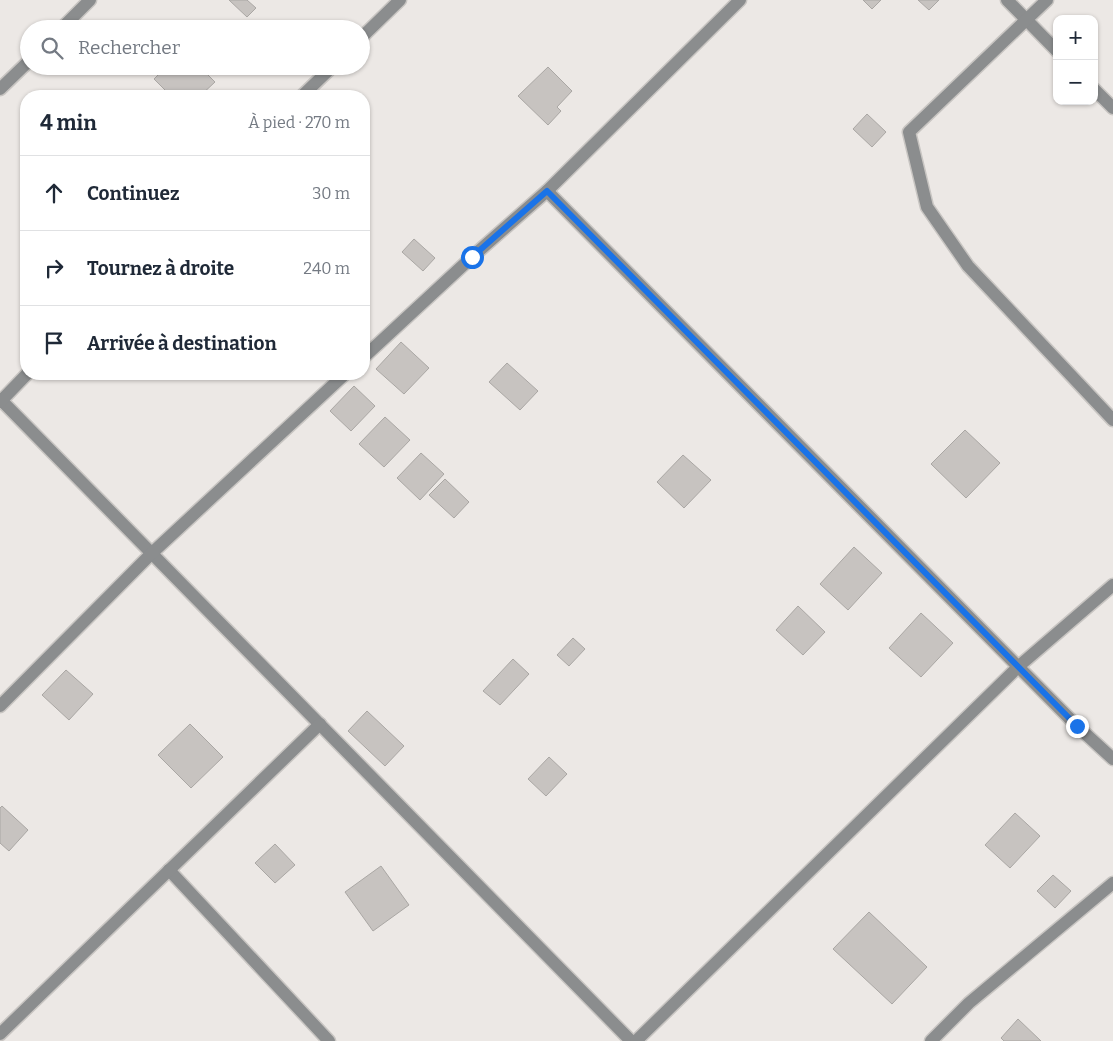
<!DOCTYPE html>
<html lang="fr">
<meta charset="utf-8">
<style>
body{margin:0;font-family:Bitter,serif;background:#f2f2f3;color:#1f2937}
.controls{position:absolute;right:15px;top:15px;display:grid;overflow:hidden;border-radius:10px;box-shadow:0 1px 4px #0004}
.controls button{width:45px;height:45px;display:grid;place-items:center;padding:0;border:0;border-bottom:1px solid #e0e1e3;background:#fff;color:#1f2937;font:25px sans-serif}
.stop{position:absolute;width:15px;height:15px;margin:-11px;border:4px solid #1a73e8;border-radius:50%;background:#fff}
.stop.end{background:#1a73e8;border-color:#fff;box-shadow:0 1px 5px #0008}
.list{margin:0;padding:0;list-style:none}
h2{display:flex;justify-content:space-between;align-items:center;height:65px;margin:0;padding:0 20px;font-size:21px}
h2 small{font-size:16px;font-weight:400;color:#747a83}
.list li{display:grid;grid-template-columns:32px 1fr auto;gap:15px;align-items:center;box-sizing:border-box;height:75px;padding:0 20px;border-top:1px solid #e0e1e3}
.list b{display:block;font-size:19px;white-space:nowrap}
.list em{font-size:16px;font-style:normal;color:#747a83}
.icon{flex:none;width:28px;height:28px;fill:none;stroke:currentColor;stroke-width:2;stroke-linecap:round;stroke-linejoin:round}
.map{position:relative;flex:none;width:1113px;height:1041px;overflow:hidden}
.search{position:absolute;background:#fff;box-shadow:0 1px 4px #0004;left:20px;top:20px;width:350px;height:55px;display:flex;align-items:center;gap:12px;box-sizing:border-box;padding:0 18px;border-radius:28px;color:#747a83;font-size:19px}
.panel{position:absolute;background:#fff;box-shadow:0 1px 4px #0004;left:20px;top:90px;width:350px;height:290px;border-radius:20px}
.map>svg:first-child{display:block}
</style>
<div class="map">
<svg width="1113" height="1041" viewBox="0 0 1113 1041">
<rect width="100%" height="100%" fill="#ece8e5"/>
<g fill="#c7c3c0" stroke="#aaa7a4">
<polygon points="229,0 247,0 256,8 247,17"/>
<polygon points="863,0 881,0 872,9"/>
<polygon points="918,0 939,0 929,10"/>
<polygon points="167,66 199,66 215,82 200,96 171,96 154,79"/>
<polygon points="548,67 572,91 557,107 561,111 548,125 518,96"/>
<polygon points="867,114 886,132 872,147 853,129"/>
<polygon points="414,239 435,258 423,271 402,252"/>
<polygon points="401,342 429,368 404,394 376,369"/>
<polygon points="507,363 538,391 520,410 489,382"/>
<polygon points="354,386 375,406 351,431 330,411"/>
<polygon points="385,417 410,440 384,467 359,444"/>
<polygon points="965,430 1000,463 966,498 931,464"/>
<polygon points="421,453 444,474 420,500 397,478"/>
<polygon points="683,455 711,480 684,508 657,482"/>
<polygon points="445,479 469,502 454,518 429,495"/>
<polygon points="854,547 882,573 848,610 820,584"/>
<polygon points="798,606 825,632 803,655 776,630"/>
<polygon points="921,613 953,643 921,677 889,648"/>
<polygon points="573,638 585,649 569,666 557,655"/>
<polygon points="513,659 529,674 500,705 483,691"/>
<polygon points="66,670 93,694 69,720 42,695"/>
<polygon points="367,711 404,746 385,766 348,731"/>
<polygon points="190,724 223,757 191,788 158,755"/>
<polygon points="549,757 567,774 546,796 528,779"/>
<polygon points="2,806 28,830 9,851 0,843 0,808"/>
<polygon points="1015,813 1040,836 1010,868 985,845"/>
<polygon points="275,844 295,865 275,883 255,863"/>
<polygon points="381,866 409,905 373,931 345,892"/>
<polygon points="1053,875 1071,891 1055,908 1037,891"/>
<polygon points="869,912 927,967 892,1004 833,949"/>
<polygon points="1018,1019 1041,1041 1004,1041 1001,1038"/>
</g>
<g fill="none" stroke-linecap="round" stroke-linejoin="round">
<g stroke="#c8c5c2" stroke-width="15">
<g id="minor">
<polyline points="1007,0 1057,51"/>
<polyline points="1047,0 909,132 927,207 968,266 1113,420"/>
<polyline points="61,29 90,0"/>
<polyline points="361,38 400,0"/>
<polyline points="0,89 29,61"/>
<polyline points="1094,89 1113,108"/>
<polyline points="302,96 333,66"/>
<polyline points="547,191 1077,726 1113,759"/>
<polyline points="364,357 472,257 547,191 740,0"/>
<polyline points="0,399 631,1041"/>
<polyline points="0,402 27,374"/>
<polyline points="0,706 152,553 345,374"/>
<polyline points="169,870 329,1041"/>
<polyline points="0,1034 320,724"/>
<polyline points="636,1041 1019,666 1113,585"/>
<polyline points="931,1041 969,1003 1113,883"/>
</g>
</g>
<use href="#minor" stroke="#8b8d8e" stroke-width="12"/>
</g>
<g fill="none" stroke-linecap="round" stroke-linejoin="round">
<polyline stroke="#1a73e8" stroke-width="6" points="472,257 547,191 1077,726"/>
</g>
</svg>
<div class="controls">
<button>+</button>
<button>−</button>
</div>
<div class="stop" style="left:472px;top:257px"></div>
<div class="stop end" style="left:1077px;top:726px"></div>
<div class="search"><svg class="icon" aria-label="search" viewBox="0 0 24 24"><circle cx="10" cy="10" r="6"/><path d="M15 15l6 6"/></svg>Rechercher</div>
<section class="panel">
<h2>4 min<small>À pied · 270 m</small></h2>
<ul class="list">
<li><svg class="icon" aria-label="ahead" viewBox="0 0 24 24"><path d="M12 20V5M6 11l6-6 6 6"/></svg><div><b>Continuez</b></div><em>30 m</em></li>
<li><svg class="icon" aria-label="right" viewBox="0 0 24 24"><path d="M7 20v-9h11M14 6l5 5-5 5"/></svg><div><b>Tournez à droite</b></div><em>240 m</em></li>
<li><svg class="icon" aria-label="arrive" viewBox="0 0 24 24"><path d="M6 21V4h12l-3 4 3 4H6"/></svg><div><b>Arrivée à destination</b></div></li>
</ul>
</section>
</div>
